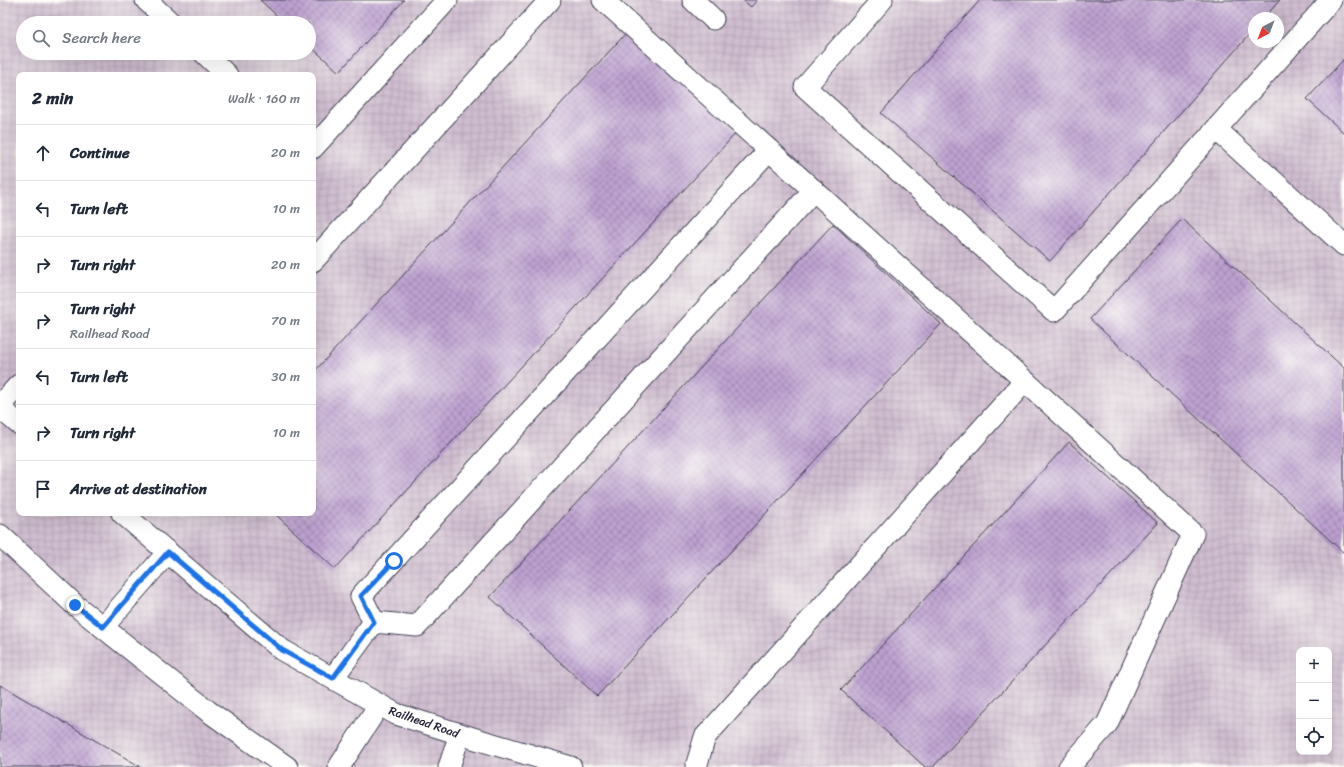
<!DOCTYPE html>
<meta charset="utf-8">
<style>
body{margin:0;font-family:Sriracha,sans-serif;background:#f6f6f7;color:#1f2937}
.controls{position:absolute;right:12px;bottom:12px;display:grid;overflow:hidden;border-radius:8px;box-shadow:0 4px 16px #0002}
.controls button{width:36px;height:36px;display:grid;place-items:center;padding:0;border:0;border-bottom:1px solid #e0e1e3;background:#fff;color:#1f2937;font:20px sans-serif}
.compass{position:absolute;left:1248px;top:12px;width:36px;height:36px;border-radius:50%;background:#fff;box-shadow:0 4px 16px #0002;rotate:222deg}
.stop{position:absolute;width:12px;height:12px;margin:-9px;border:3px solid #1a73e8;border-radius:50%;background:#fff}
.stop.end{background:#1a73e8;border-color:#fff;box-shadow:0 1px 4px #0008}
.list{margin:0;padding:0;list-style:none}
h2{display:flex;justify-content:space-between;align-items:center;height:52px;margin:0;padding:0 16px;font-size:17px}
h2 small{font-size:13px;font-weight:400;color:#747a83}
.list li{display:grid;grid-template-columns:26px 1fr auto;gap:12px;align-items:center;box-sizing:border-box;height:56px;padding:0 16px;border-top:1px solid #e0e1e3}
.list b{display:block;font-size:15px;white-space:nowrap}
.list p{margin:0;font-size:13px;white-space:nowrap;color:#747a83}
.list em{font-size:13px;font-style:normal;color:#747a83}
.icon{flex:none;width:22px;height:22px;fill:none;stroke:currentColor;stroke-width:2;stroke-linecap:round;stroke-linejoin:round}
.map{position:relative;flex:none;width:1344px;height:767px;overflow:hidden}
.search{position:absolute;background:#fff;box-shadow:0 4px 16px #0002;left:16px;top:16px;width:300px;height:44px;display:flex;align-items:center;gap:10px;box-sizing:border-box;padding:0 14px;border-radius:22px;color:#747a83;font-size:15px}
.panel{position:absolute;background:#fff;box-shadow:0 4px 16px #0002;left:16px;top:72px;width:300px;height:444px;border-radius:8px}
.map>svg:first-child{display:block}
</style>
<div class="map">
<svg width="1344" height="767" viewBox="0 0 1344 767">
<defs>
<pattern id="industrial-grid" width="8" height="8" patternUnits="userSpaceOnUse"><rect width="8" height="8" fill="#cfbdcf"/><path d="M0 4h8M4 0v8" fill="none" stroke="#b1a2b3"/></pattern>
<pattern id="building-cross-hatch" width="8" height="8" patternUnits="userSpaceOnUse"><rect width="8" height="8" fill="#bda0d0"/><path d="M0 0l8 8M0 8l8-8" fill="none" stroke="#9982aa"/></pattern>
</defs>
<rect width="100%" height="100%" fill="#fdfcf7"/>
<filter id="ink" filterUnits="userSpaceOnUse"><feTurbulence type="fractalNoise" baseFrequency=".025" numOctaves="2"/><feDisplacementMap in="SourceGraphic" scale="8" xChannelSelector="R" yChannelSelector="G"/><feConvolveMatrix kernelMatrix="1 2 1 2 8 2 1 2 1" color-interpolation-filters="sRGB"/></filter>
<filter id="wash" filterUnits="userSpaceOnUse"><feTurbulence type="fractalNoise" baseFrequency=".012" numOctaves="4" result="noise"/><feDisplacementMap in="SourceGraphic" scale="16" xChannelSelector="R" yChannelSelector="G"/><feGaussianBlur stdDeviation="0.9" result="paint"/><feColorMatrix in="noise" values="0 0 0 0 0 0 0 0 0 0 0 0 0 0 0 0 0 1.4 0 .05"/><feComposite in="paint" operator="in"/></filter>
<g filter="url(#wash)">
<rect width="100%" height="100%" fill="#f8eedd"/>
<path fill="url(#industrial-grid)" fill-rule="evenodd" d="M0 0H1344V767H0ZM1254 18H1278V42H1254ZM23 23H309V53H23ZM19 75H313V513H19ZM1299 650H1329V752H1299Z"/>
<g id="blocks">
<g fill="url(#building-cross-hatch)">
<polygon points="260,0 404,0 339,72 309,45 309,23 285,23"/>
<polygon points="743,0 757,0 751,7"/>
<polygon points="980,0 1280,0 1264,18 1254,18 1254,29 1050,261 881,113"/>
<polygon points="628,31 737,132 335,569 274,513 313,513 313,373"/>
<polygon points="1344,59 1344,133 1307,99"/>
<polygon points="1182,219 1344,368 1344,553 1090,319"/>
<polygon points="833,224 941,324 597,696 490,597"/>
<polygon points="1069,442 1158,523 933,767 925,767 841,690"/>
<polygon points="0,685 141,767 0,767"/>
</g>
</g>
</g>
<g filter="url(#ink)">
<use href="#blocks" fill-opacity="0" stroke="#424153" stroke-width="1"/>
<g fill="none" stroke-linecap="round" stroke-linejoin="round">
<g stroke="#424153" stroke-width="23">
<g id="minor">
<polyline points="146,0 171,23"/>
<polyline points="603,0 1025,381"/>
<polyline points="693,0 713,19"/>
<polyline points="882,0 805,87 1054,311 1331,0"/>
<polyline points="204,53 227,75"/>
<polyline points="1216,129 1344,245"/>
<polyline points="313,148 447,0"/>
<polyline points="313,261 550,0"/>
<polyline points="0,405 19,385"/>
<polyline points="0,408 19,424"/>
<polyline points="122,513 282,650 396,714 476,739 571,767"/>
<polyline points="0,535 75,605 208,711 287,767"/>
<polyline points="374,622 361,596 769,150"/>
<polyline points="103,627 168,552"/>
<polyline points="333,678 374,622 417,626 814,190"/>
<polyline points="339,767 379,705"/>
<polyline points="449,767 460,734"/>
<polyline points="696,767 705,737 1025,381 1193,534 1107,724 1069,767"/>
</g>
</g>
<use href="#minor" stroke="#fff" stroke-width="21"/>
</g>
</g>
<g fill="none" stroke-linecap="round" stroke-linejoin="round" filter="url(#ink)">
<polyline stroke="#1a73e8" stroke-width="5" points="75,605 103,627 168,552 282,650 333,678 374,622 361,596 394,561"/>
</g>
<g text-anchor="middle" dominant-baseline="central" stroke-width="3" stroke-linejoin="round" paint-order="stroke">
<g font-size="12" fill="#22223b" stroke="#fdfcf7">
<text transform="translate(424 722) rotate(19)">Railhead Road</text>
</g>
</g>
</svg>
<div class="controls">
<button>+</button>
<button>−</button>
<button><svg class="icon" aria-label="locate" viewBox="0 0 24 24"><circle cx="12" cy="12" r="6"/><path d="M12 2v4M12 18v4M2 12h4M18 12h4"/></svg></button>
</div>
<svg class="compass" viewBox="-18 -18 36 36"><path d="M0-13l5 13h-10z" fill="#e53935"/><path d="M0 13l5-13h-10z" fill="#747a83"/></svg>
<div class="stop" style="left:394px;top:561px"></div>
<div class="stop end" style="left:75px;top:605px"></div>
<div class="search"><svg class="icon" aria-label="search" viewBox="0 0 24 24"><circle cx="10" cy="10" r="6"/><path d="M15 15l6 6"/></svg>Search here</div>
<section class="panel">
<h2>2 min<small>Walk · 160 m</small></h2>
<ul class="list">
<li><svg class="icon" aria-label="ahead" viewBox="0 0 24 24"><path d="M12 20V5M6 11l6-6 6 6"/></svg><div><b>Continue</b></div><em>20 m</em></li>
<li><svg class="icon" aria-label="left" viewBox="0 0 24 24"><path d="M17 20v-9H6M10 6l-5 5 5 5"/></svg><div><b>Turn left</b></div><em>10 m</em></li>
<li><svg class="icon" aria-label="right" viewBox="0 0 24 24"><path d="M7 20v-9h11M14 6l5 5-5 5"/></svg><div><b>Turn right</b></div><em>20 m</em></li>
<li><svg class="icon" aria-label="right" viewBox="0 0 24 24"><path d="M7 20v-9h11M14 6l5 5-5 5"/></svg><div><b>Turn right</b><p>Railhead Road</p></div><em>70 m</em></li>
<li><svg class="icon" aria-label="left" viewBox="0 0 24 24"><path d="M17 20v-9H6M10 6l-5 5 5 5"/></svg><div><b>Turn left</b></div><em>30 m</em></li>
<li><svg class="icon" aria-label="right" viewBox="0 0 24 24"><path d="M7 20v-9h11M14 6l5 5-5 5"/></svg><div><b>Turn right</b></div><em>10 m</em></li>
<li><svg class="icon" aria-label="arrive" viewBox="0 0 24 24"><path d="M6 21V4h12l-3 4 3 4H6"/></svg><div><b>Arrive at destination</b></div></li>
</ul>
</section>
</div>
